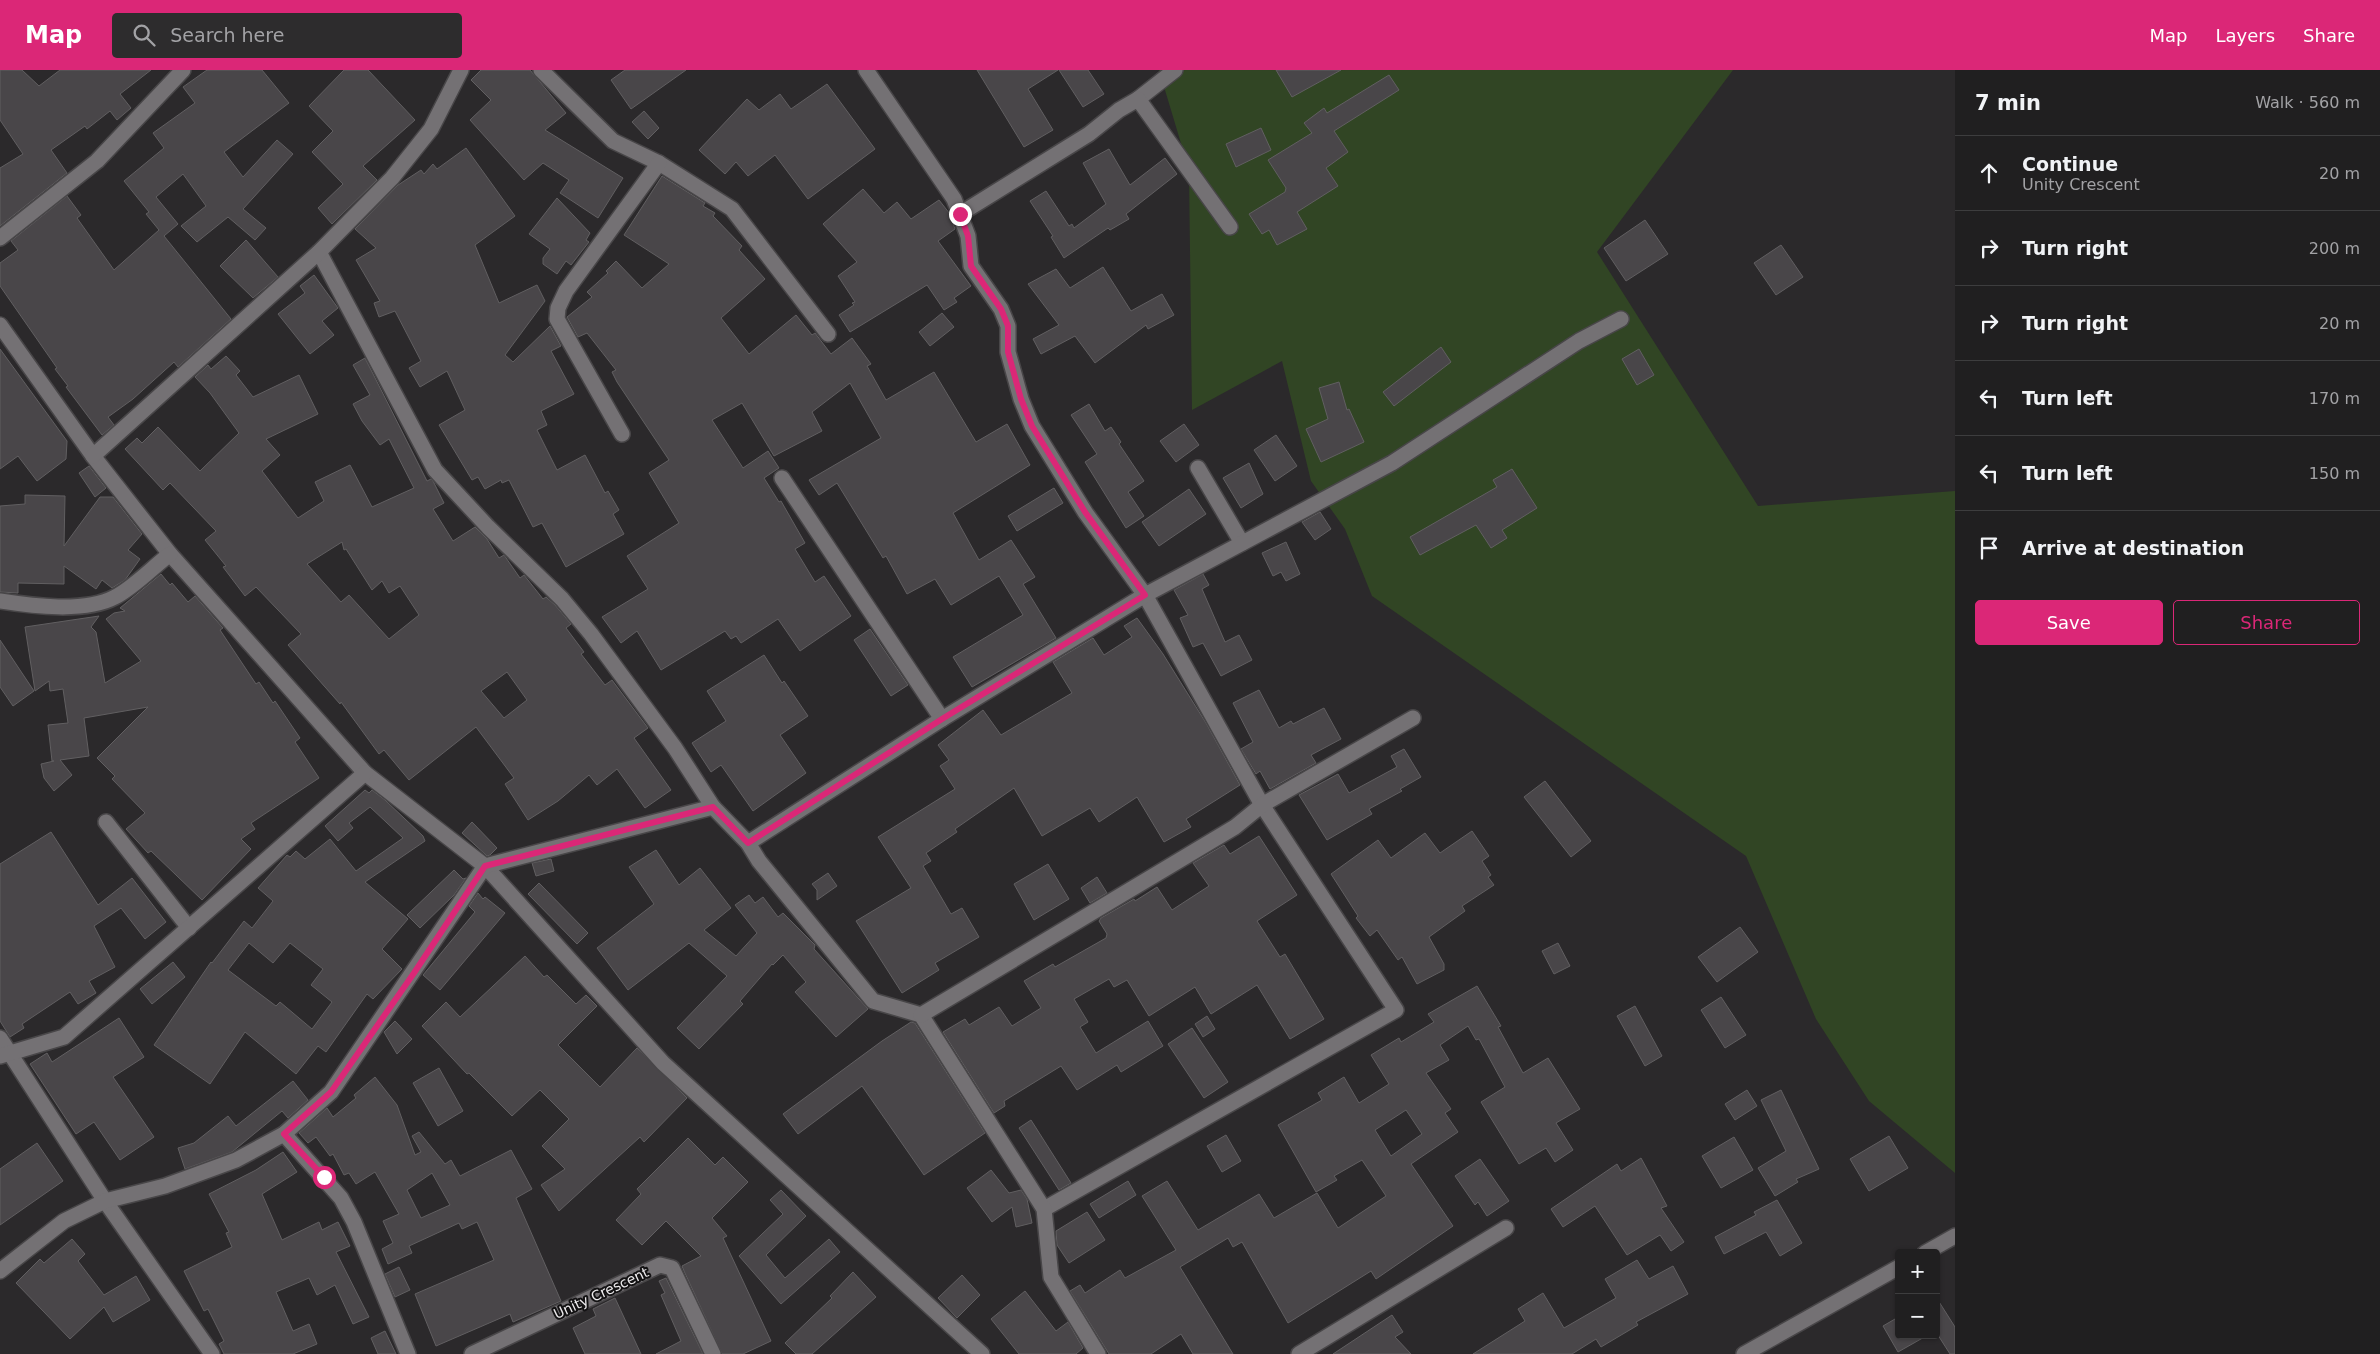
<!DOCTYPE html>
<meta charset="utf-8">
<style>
body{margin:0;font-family:"DejaVu Sans",sans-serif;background:#2d2c2d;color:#f1f3f6}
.controls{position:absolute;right:15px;bottom:15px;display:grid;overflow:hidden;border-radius:5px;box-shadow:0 1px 4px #0004}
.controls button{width:45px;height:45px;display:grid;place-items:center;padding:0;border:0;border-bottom:1px solid #3d3d3e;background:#201f20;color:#f1f3f6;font:25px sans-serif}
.stop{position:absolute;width:15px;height:15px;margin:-11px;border:4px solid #db2777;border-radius:50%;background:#fff}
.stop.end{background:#db2777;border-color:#fff;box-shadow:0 1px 5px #0008}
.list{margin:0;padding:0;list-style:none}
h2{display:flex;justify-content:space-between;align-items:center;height:65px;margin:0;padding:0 20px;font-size:21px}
h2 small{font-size:16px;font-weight:400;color:#a2a2a5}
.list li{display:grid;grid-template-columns:32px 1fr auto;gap:15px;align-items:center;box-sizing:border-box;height:75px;padding:0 20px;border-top:1px solid #3d3d3e}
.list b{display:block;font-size:19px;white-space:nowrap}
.list p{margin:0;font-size:16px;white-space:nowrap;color:#a2a2a5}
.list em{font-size:16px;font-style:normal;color:#a2a2a5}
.actions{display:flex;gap:10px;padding:15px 20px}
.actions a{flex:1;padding:11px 0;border:1px solid #db2777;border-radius:5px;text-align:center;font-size:18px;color:#db2777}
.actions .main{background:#db2777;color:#fff}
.icon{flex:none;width:28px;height:28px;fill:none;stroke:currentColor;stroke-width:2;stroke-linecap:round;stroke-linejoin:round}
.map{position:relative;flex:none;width:1955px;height:1284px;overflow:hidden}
header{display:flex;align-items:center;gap:30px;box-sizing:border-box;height:70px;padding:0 25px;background:#db2777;color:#fff}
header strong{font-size:24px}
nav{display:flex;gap:28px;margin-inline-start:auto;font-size:18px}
.search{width:350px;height:45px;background:#2d2c2d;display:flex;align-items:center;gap:12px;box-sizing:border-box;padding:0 18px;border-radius:5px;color:#a2a2a5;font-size:19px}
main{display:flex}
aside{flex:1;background:#201f20}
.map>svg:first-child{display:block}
</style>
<header>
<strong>Map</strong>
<div class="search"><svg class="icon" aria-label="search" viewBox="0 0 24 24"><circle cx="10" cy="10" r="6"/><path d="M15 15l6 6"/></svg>Search here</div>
<nav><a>Map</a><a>Layers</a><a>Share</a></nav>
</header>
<main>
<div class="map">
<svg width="1955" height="1284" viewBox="0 0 1955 1284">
<rect width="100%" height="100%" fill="#2b292b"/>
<polygon fill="#314524" points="1159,0 1733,0 1597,182 1758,436 1955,421 1955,1103 1869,1031 1816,949 1746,786 1372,526 1345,459 1311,411 1282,291 1192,340 1189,100"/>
<g fill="#494649" stroke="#615f61" fill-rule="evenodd">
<polygon points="0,0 22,0 39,16 60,0 151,0 120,24 131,38 117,50 110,41 87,59 85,56 51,80 67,103 0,156 0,98 23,84 0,50"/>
<polygon points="207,0 262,0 289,33 224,82 243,107 277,70 293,84 243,139 266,158 255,170 228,147 197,172 181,156 206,136 183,104 156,127 178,154 164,166 231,249 178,297 174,292 133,329 108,347 114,355 102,365 66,317 68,316 55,299 57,298 0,216 0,193 18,180 11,171 67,126 81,145 77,148 114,200 159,160 146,144 149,142 124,111 164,78 153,63 195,33 183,17"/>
<polygon points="344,0 368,0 415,50 363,96 377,110 332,154 318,138 343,114 312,82 333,61 309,36"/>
<polygon points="481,0 530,0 566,43 545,60 623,108 598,148 560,123 569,110 543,93 524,110 470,50 491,30 471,10"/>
<polygon points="625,0 686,0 631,39 611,10"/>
<polygon points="977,0 1058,0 1028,19 1053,60 1024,77"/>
<polygon points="1059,0 1088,0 1104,24 1083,37"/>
<polygon points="1276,0 1341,0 1292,27"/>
<polygon points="1389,5 1399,20 1334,61 1348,82 1326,98 1338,116 1297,142 1307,159 1277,175 1269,160 1262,164 1249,144 1285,122 1286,118 1268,90 1312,63 1304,53 1324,38 1327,43"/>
<polygon points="827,14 875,79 808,129 775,85 748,106 736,92 725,104 699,80 747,29 759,40 780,24 791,39"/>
<polygon points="644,41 659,58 648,69 632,52"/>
<polygon points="1261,58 1271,80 1236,97 1226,74"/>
<polygon points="466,78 515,146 475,175 499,233 537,215 545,231 505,285 513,292 550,256 561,276 551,281 574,324 541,341 547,355 537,360 557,400 585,385 605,423 608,421 619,440 613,444 624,464 566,497 542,453 533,457 509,410 502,413 501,410 485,419 478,407 472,410 439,355 465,340 447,301 420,317 409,298 421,291 395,241 379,247 374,233 380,231 356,190 376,178 355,159 398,115 421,100 424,104 433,94 437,99"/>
<polygon points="1109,79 1130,115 1165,88 1177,104 1126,144 1129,149 1110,160 1108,158 1064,188 1051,167 1053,166 1030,131 1046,121 1069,156 1072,154 1074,158 1106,134 1083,93"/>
<polygon points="662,106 705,133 703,136 715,143 713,146 742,176 739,180 765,209 721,248 749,284 796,245 812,265 815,263 831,284 852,268 871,294 867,296 886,330 934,302 976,372 1007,354 1030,395 953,443 979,490 1011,470 1035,507 1023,514 1056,568 972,617 953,587 1023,545 999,506 951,535 935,509 907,524 886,486 883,488 837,413 819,425 809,410 881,368 850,313 812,342 822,361 774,386 742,333 712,350 743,398 768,381 779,398 764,408 779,432 781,431 805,473 795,479 815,512 824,506 851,546 800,581 778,549 741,573 736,566 731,569 725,561 661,600 637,561 621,573 602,547 648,519 627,486 679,453 649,403 669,390 617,312 612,302 616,300 587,263 578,267 567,247 592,227 587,222 608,203 606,201 616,191 642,218 669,194 624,165"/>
<polygon points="863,119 884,143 897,132 911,149 939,130 950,144 955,159 938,171 971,216 954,228 957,232 944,240 927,215 850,262 839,245 854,235 852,233 855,232 838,206 857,192 823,154"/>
<polygon points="557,128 590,163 586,170 589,172 571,195 566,191 557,204 543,194 543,188 550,179 529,164"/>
<polygon points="1645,150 1668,184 1626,211 1604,178"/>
<polygon points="246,170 278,207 253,228 220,196"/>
<polygon points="1781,175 1803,207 1776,225 1754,193"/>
<polygon points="1103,197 1131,241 1162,224 1174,245 1148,259 1146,255 1095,293 1075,266 1041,284 1033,269 1059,255 1028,214 1056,199 1070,218"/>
<polygon points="314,205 338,238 322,251 334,265 310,284 278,244 305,223 300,216"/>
<polygon points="942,243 954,257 930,276 919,262"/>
<polygon points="1441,277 1451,292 1394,336 1383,322"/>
<polygon points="0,279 67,371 66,389 37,411 18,386 0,399"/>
<polygon points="1639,279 1654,305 1637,315 1622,289"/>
<path d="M226 286 240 301 236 305 253 327 299 305 318 344 266 369 280 385 262 401 298 448 324 431 315 412 350 395 372 437 414 418 389 369 380 375 362 351 353 334 370 325 353 295 365 288 427 411 431 409 433 411 444 433 433 439 453 471 475 457 487 469 499 488 504 485 520 508 524 505 543 529 546 527 555 535 571 554 566 558 584 582 581 584 605 615 612 610 648 658 634 668 671 720 645 738 617 699 597 715 589 705 558 731 528 750 505 714 514 708 476 657 409 710 384 680 379 684 341 632 340 634 288 575 301 564 256 517 245 526 223 497 226 496 205 470 216 461 170 413 163 420 125 379 137 368 142 373 158 357 200 401 239 363 210 323 195 307 208 295 211 299ZM342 472 344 480 346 479 372 520 382 511 389 523 400 516 419 545 389 569 349 525 341 532 307 494ZM507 602 527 630 504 648 481 621Z"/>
<polygon points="1339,312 1347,340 1349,339 1364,372 1321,392 1306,359 1328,349 1319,318"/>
<polygon points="1089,334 1105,361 1111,357 1121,372 1119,374 1144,411 1128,422 1144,446 1126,458 1085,392 1097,384 1071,345"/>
<polygon points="1184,354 1199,375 1176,392 1160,371"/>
<polygon points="1276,365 1297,396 1275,411 1254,380"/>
<polygon points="1249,393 1263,424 1241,438 1223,408"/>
<polygon points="89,396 106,418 95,427 79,403"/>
<polygon points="1512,399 1537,438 1502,460 1507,468 1491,478 1476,455 1420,485 1410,467 1497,417 1493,410"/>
<polygon points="1054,418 1063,433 1017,461 1008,446"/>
<polygon points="1189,419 1206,444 1159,476 1142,452"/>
<polygon points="25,425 65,426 64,476 100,427 113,427 142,464 128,480 140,489 125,510 112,518 102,510 96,519 64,496 64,514 18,513 18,523 0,522 0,436 25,434"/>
<polygon points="1320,442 1331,459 1315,470 1302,452"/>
<polygon points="1286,472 1300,504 1286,511 1281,502 1273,506 1262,483"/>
<polygon points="161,504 170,515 172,513 188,532 195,526 223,558 220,560 256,614 259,612 273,633 275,631 300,668 295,672 319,708 251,753 255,759 241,769 251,779 202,830 151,781 148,783 126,759 145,743 112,709 115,706 97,688 148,637 84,648 89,686 60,690 72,705 54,721 44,708 41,694 54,691 52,691 48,655 68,653 63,619 50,621 49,611 35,621 25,557 99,546 91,557 96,562 105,613 141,591 106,549 114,543 125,541 120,538"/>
<polygon points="1203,504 1209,515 1202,519 1225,572 1239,565 1252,590 1221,606 1203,573 1193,577 1180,548 1188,545 1174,520"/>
<polygon points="1137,548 1163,584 1206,653 1240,715 1186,749 1191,757 1164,772 1137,727 1099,752 1090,738 1042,766 1014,718 955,759 957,762 926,783 931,791 923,796 951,844 962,838 979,867 935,893 939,900 902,923 856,851 911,818 878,767 955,719 940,696 949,690 938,675 983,640 1001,665 1072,623 1053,592 1093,568 1104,585 1132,567 1124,556"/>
<polygon points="870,559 908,615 891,626 854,570"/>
<polygon points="0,570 34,621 13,636 0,617"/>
<polygon points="764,585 782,613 784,611 808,646 780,665 806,703 753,741 721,695 711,702 692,673 726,651 707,621"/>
<polygon points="1259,620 1279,658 1291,651 1293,654 1324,638 1341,669 1311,685 1316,693 1270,719 1260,701 1256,704 1241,679 1253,672 1233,633"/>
<polygon points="1404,679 1421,707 1400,719 1402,721 1369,739 1372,744 1327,770 1299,725 1338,704 1349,723 1397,697 1391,686"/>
<polygon points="1545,711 1591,771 1571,787 1524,727"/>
<path d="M365 720 369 723 372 720 385 730 423 766 425 771 365 812 408 849 382 879 402 899 373 929 367 924 326 982 318 976 296 1004 245 962 210 1014 154 975 211 892 212 893 244 851 252 858 273 831 258 818 287 785 290 787 296 781 305 789 330 769 356 801 403 768 370 737 349 753 353 758 338 771 325 756ZM249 873 273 893 290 873 323 899 311 915 332 932 312 959 280 932 276 936 228 900Z"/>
<polygon points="472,752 497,778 490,785 487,786 462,763"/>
<polygon points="1472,761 1489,786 1482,791 1491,805 1488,807 1494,815 1462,836 1465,841 1429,867 1444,894 1444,900 1417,914 1402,887 1398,890 1377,860 1370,866 1356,848 1358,846 1331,804 1378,770 1391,788 1425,763 1440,783"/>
<polygon points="51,762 98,835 132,808 166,852 145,869 121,838 94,856 115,897 89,911 96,923 78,934 70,922 22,954 24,958 10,967 0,951 0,794"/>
<polygon points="1259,766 1297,825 1257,851 1280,887 1285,884 1324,949 1290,969 1257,915 1211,944 1195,917 1149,946 1127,910 1114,917 1109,909 1074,929 1088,952 1080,957 1096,983 1148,951 1163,976 1121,1002 1117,995 1077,1020 1061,996 1004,1031 1005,1036 994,1043 943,962 965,949 969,955 999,937 1012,956 1041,938 1024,911 1053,894 1055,897 1106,868 1107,864 1099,851 1101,848 1134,829 1135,831 1157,817 1172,840 1209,816 1193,793 1224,775 1230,784"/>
<polygon points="656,780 679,815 700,798 731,838 704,860 736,886 757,863 735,835 749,825 755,833 763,827 778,847 783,843 815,875 814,879 868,939 836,967 795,922 806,912 783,885 773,895 772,894 740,931 743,934 699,979 677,958 727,906 689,873 628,920 597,878 654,834 629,797"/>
<polygon points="551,789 554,801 536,806 532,793"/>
<polygon points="1048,794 1069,829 1034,850 1014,814"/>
<polygon points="454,800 463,809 466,808 454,825 420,858 407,845"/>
<polygon points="828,803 837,816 817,830 817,820 812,814"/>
<polygon points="1097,807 1107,823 1090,833 1081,818"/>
<polygon points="539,813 588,863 577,874 528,824"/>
<polygon points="478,823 483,829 485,827 505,843 440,920 423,905 475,842 469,836"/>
<polygon points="1740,857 1758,882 1717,912 1698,887"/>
<polygon points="1558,873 1570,896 1554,904 1542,881"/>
<polygon points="525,886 544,907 547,905 576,934 586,925 597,936 558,975 600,1017 637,978 687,1028 644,1072 640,1067 559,1141 541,1115 565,1099 542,1076 569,1049 540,1020 512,1046 469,1003 467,1004 422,956 446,932 460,947"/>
<polygon points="173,892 185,907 152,934 140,919"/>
<path d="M1477 916 1501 956 1498 957 1523 1003 1548 988 1580 1039 1556 1053 1573 1080 1555 1092 1546 1078 1519 1094 1481 1032 1505 1017 1479 969 1476 970 1468 956 1440 975 1449 990 1426 1003 1451 1039 1445 1043 1458 1062 1411 1094 1453 1156 1376 1209 1371 1201 1288 1253 1242 1172 1233 1177 1228 1168 1180 1197 1233 1284H1193L1181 1264 1151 1284H1109L1070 1221 1080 1215 1085 1223 1120 1200 1125 1208 1176 1180 1142 1126 1167 1111 1198 1160 1259 1124 1274 1148 1317 1123 1338 1158 1386 1126 1362 1090 1334 1106 1337 1110 1316 1122 1278 1055 1322 1030 1318 1023 1344 1007 1359 1033 1389 1014 1371 985 1399 968 1401 972 1434 952 1428 944ZM1406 1040 1422 1064 1391 1086 1375 1060Z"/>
<polygon points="1721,927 1746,965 1725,978 1701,940"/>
<polygon points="1635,936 1662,986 1645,996 1617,946"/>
<polygon points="1207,946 1215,959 1203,967 1195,954"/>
<polygon points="119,948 144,987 113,1007 154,1067 120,1090 94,1052 76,1064 30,994 47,983 52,992"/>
<polygon points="395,951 412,969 397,984 384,962"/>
<polygon points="911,952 915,953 985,1063 924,1105 862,1016 798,1064 783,1044 882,971"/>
<polygon points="1192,958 1228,1012 1204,1028 1168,974"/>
<polygon points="439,998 463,1041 438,1056 413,1013"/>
<path d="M375 1007 397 1035 415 1085 421 1082 412 1066 419 1062 445 1094 451 1090 460 1106 511 1080 532 1119 516 1128 561 1231 513 1252 510 1244 436 1276 415 1224 494 1190 477 1152 462 1159 459 1153 409 1176 412 1183 388 1194 382 1179 393 1173 383 1151 399 1144 375 1102 356 1114 349 1103 344 1105 333 1084 330 1086 316 1067 308 1073 299 1063 327 1038 333 1047 356 1028 354 1025ZM432 1103 450 1135 421 1148 407 1120Z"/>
<polygon points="293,1011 308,1030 288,1048 282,1041 232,1082 185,1099 178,1078 194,1073 228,1046 236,1056"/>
<polygon points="1747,1020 1757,1036 1735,1050 1725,1034"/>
<polygon points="1781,1020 1819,1099 1796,1109 1798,1112 1775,1126 1758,1098 1786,1081 1761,1030"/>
<polygon points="1031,1050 1071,1113 1059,1120 1019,1058"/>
<polygon points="1226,1065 1241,1091 1222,1102 1207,1076"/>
<polygon points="1889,1066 1908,1098 1869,1121 1850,1089"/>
<polygon points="1734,1067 1753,1100 1721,1118 1702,1086"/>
<polygon points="688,1068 715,1095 723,1087 748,1112 712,1148 727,1166 723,1168 771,1271 743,1284 722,1284 684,1201 682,1196 701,1186 666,1151 642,1175 616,1150 641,1124 637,1119"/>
<polygon points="37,1073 63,1111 0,1155 0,1099"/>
<polygon points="283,1082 297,1102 262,1124 282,1170 319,1152 322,1160 338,1152 350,1176 336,1182 369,1247 353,1254 335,1215 317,1225 309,1208 276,1222 293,1261 309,1254 317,1274 293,1284 224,1284 219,1274 224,1271 208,1239 204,1241 184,1201 232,1177 226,1163 229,1162 209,1124 256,1100"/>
<polygon points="1641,1088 1667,1136 1661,1138 1684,1172 1671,1181 1660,1165 1627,1185 1595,1136 1563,1157 1551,1139 1617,1094 1621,1101"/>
<polygon points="1480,1089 1509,1131 1487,1146 1478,1132 1475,1135 1455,1106"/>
<polygon points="991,1100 1009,1123 1021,1120 1027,1129 1032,1153 1016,1157 1012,1137 992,1152 967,1118"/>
<polygon points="1128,1111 1136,1125 1099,1148 1090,1134"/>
<polygon points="781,1120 806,1146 766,1185 785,1208 829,1169 840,1182 781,1234 739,1186 783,1144 770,1130"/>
<polygon points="1777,1130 1802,1173 1780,1186 1766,1162 1724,1184 1715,1167 1756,1145 1754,1142"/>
<polygon points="1087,1142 1105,1170 1069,1193 1057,1175 1056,1161"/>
<polygon points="72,1169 85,1184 78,1191 104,1225 136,1206 150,1230 113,1252 104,1237 70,1269 16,1213 40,1189 44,1193"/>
<polygon points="1637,1190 1649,1209 1673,1196 1688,1224 1636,1252 1638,1255 1601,1277 1596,1269 1572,1284 1473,1284 1525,1251 1518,1239 1543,1223 1564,1258 1571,1254 1616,1228 1605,1209"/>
<polygon points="399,1197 410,1220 395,1227 385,1204"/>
<polygon points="853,1202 876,1227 812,1284 796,1284 785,1273 832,1228 830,1226"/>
<polygon points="962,1205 980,1225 957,1248 938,1228"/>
<polygon points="666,1208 703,1284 656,1284 681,1271 661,1225 665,1223 659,1211"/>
<polygon points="1025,1221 1056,1261 1068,1252 1083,1278 1076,1284 1019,1284 991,1249"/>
<polygon points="1936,1227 1955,1257 1955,1284 1950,1284 1936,1262"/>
<polygon points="615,1228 641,1284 585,1284 573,1258 596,1246 593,1239"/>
<polygon points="1392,1245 1403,1262 1395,1267 1411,1284 1333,1284"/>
<polygon points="1895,1249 1899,1255 1899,1265 1928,1265 1898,1282 1883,1256"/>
<polygon points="385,1261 396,1284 378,1284 371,1268"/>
</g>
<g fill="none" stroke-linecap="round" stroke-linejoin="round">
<g stroke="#484648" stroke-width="18">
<g id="minor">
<polyline points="541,0 613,71 659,93 732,139 828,264"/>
<polyline points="866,0 954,129 968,166 971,196 1001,239 1008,256 1008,282 1021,329 1032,356 1085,442 1145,525 1262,735 1396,940 1044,1139"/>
<polyline points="1138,29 1175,0"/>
<polyline points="960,144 1089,64 1119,40 1138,29 1230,157"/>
<polyline points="0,168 97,91 183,0"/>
<polyline points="319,182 435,400 488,457 562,529 591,564 675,678 713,737 748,773 759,791 873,931 921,945 1044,1139 1051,1207 1098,1284"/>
<polyline points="0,255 93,386 170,484 365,703 485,796 663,993 982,1284"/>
<polyline points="622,364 557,249 558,238 566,221 659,93"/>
<polyline points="93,386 319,182 392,108 431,59 461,0"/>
<polyline points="1198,398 1242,473"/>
<polyline points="782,408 942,649"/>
<path d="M0 531C32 536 85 543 115 527 134 517 152 498 170 484"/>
<polyline points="106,752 189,858"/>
<polyline points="748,773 942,649 1145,525 1392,393 1579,271 1621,249"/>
<polyline points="921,945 1235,757 1262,735 1413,648"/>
<polyline points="0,968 105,1131 212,1284"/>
<polyline points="0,986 64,967 365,703"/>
<polyline points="284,1064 341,1128 354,1152 408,1284"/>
<polyline points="1925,1183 1955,1166"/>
<polyline points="0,1201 64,1151 105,1131 165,1116 236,1090 284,1064 331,1022 485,796 713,737"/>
<polyline points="472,1284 660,1195 672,1198 713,1284"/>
<polyline points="1299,1284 1506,1158"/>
<polyline points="1744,1284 1899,1197"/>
</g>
</g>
<use href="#minor" stroke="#747174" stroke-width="15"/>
</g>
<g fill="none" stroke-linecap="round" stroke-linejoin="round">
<polyline stroke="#db2777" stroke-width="6" points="324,1107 284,1064 331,1022 414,903 485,796 713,737 748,773 942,649 1145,525 1085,442 1032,356 1021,329 1008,282 1008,256 1001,239 971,196 968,166 960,144"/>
</g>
<g text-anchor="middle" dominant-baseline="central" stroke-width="4" stroke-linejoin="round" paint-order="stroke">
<g font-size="14" fill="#edebed" stroke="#131213">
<text transform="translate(601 1223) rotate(-25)">Unity Crescent</text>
</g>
</g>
</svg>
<div class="controls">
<button>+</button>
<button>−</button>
</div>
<div class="stop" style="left:324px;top:1107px"></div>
<div class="stop end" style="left:960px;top:144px"></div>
</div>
<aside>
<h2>7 min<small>Walk · 560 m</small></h2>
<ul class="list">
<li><svg class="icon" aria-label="ahead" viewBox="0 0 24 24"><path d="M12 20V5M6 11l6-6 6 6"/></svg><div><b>Continue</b><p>Unity Crescent</p></div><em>20 m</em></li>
<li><svg class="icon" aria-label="right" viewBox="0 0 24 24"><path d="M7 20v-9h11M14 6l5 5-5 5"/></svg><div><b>Turn right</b></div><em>200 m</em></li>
<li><svg class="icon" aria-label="right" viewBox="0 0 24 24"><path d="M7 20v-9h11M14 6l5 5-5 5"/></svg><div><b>Turn right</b></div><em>20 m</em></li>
<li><svg class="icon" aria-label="left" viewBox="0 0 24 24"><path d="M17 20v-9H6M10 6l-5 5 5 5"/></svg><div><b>Turn left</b></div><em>170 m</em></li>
<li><svg class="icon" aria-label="left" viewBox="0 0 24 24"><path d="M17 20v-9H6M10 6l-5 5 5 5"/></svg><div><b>Turn left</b></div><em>150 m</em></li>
<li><svg class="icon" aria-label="arrive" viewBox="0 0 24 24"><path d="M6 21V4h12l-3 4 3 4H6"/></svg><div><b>Arrive at destination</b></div></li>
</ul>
<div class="actions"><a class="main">Save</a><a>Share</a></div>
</aside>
</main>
